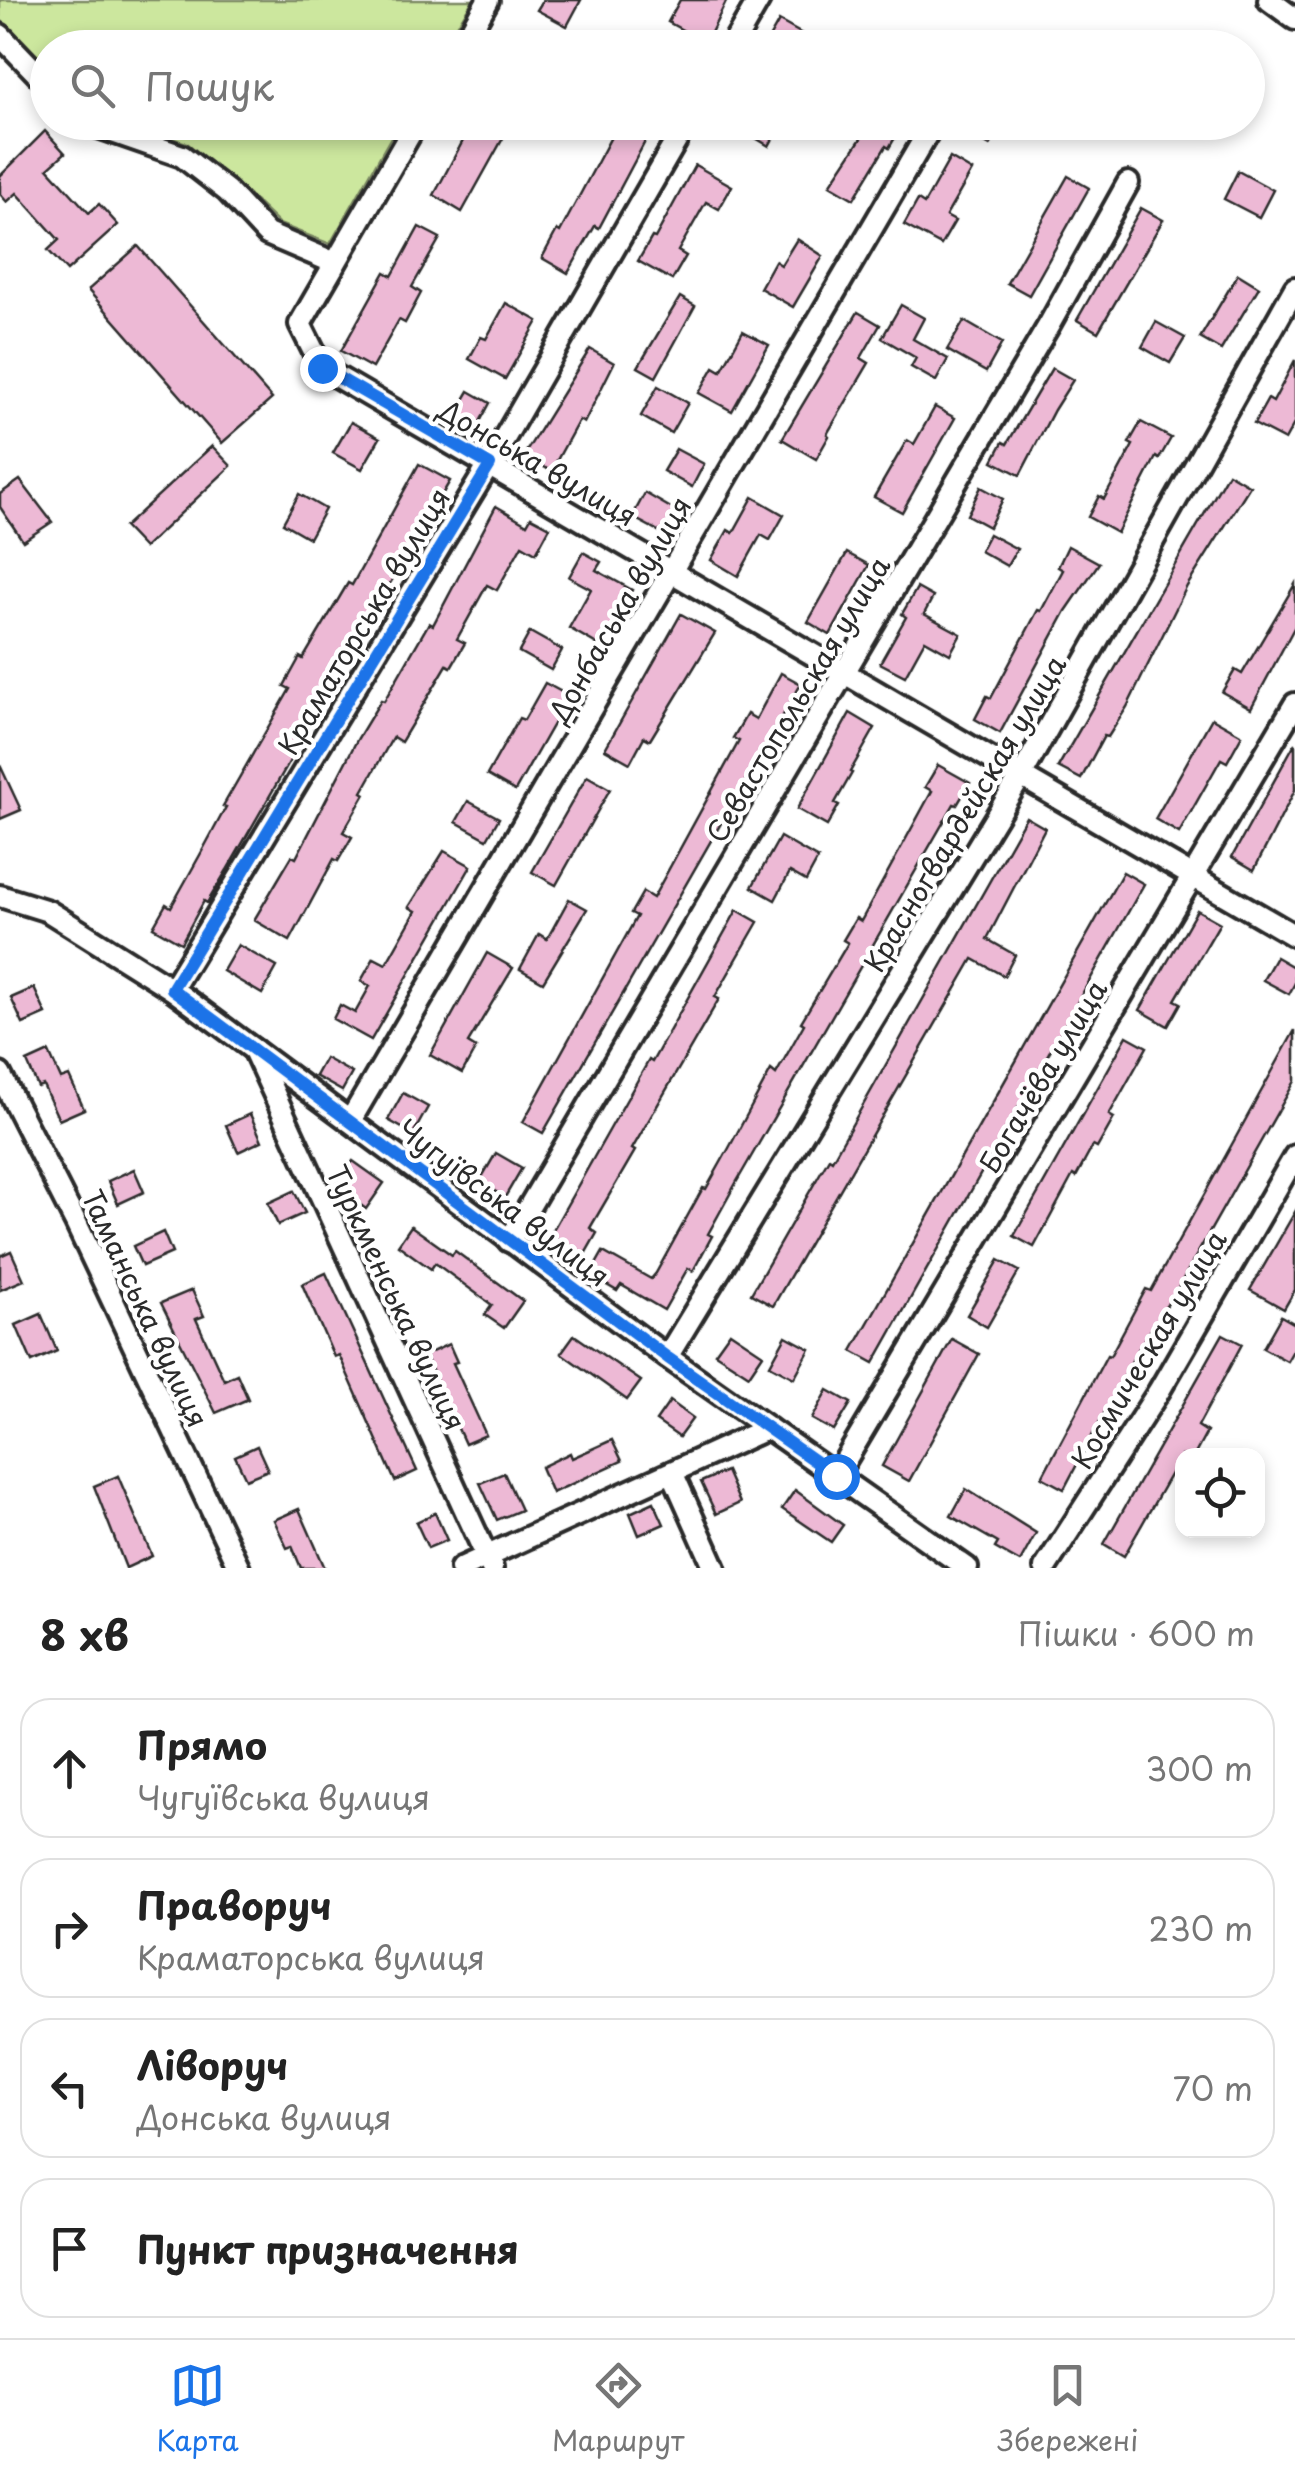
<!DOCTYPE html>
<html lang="uk">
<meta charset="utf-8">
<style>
body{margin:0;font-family:"Playpen Sans",sans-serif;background:#f6f6f6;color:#222}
.controls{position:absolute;right:30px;bottom:30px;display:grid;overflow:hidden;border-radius:20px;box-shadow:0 5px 15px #0003}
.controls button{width:90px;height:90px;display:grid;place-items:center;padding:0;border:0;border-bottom:2px solid #e0e0e0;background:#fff;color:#222;font:50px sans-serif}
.stop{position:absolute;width:30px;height:30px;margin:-22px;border:8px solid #1a73e8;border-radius:50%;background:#fff}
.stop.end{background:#1a73e8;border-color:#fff;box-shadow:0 2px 10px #0008}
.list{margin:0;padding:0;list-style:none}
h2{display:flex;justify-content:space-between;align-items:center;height:130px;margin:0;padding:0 40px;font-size:42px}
h2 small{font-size:32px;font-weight:400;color:#767676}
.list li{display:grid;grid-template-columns:65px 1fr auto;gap:30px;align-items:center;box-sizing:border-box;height:140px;margin:0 20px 20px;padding:0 20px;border:2px solid #e0e0e0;border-radius:30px}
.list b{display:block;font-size:38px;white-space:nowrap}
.list p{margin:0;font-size:32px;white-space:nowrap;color:#767676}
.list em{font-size:32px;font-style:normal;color:#767676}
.icon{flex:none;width:55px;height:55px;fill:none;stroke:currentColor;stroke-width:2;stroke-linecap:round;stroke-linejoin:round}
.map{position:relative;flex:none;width:1295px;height:1568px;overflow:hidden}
.search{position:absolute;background:#fff;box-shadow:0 5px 15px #0003;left:30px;right:30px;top:30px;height:110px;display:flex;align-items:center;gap:25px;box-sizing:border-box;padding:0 35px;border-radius:55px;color:#767676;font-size:38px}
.sheet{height:770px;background:#fff}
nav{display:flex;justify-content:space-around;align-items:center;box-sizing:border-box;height:140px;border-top:2px solid #e0e0e0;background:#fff;font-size:28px;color:#767676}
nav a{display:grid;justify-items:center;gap:5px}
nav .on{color:#1a73e8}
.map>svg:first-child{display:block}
</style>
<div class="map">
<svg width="1295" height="1568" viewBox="0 0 1295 1568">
<rect width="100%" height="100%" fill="#fff"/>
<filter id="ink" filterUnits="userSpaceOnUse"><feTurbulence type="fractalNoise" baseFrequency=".01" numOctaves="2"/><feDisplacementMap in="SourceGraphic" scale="20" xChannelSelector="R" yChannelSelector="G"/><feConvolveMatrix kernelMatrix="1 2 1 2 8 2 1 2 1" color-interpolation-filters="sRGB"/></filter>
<g filter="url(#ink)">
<g fill="#cce79e" stroke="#7c8964" stroke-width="2.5">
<polygon points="0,0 473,0 444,47 48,48 47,68 0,19"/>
<polygon points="124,123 399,123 330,244 279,224 233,180 187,143"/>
</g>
<g fill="#edb9d5" stroke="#2b2b2b" stroke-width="2.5">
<polygon points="543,0 581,0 567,26 537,10"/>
<polygon points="680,0 727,0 706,43 668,22"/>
<polygon points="779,21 827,48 777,48 767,42"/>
<polygon points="473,122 512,122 462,212 434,195"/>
<polygon points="619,122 625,122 648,136 599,228 595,226 568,273 542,258 557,230 560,232"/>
<polygon points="729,122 782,122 769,146"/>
<polygon points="872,122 890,122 900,129 889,148 886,146 854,199 830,185"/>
<polygon points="949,122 1003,122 990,146"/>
<polygon points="45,131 65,153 48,168 89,213 99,204 118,225 67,271 48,250 59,240 17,193 7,202 0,194 0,176"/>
<polygon points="950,158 972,171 946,216 955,221 941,245 904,225 918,200 924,204"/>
<polygon points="695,165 732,186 719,209 706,202 678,251 686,256 672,280 638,261 652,237 655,238"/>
<polygon points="1238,171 1273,190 1259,217 1224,199"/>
<polygon points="1068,176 1089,188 1029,295 1007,283"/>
<polygon points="1141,208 1163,220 1098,332 1077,320"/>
<polygon points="419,227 440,238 412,287 421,293 405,323 399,320 372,368 341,351 385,272 392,276"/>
<polygon points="797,239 823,256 793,307 760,288 775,261 781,265"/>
<polygon points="138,246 272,399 222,443 88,290"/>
<polygon points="1238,274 1259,287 1221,350 1200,338"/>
<polygon points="680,297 695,306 656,377 638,367"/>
<polygon points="506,303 538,321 505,379 469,359 481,337 486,339"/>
<polygon points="901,305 924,318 913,339 948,359 936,381 911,367 916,358 882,338"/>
<polygon points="858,312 880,325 861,358 869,363 827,434 829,436 816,459 782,439"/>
<polygon points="964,321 1002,343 986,372 947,350"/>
<polygon points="1156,322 1185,338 1170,363 1142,347"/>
<polygon points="743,331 769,345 732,411 699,393 714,367 721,371"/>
<polygon points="590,349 614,363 584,423 579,420 551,471 524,455"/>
<polygon points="1295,360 1295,422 1285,440 1254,424 1268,399 1273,402"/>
<polygon points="1052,368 1073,380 1054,410 1020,475 993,461 1003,442 1007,444"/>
<polygon points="658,386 688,403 671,433 641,416"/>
<polygon points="469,391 490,403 475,431 453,418"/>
<polygon points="935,407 955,418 902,512 874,497 907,440 914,444"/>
<polygon points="351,422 380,438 362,469 333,453"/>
<polygon points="1141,422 1171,438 1159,459 1156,457 1117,533 1088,517 1099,496 1104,499 1133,445 1129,443"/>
<polygon points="212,446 231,466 144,548 124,527"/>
<polygon points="676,449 704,464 692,487 663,471"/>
<polygon points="419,464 450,481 364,628 361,626 309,719 313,721 299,745 227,870 207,903 204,901 181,943 153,927 166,904 171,907 200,855 226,807 223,806 290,689 284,686 300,657 303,659 348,583 352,585"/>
<polygon points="1228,473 1250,486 1187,586 1127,707 1108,737 1104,736 1081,779 1058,767"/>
<polygon points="20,480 52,522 23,541 0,507 0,494"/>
<polygon points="981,487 1003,499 989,527 967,515"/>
<polygon points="645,493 676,511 664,534 632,517"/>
<polygon points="299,494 325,509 309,538 283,523"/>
<polygon points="753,497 784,515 770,540 761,535 738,576 711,560 728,530 733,533"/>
<polygon points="496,506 527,524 531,517 550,527 536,553 522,545 497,590 487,585 457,639 465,643 451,667 447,665 401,742 393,737 362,792 365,794 343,832 352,837 338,861 334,859 290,941 254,920 292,856 296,858 358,738 381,700 384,701 429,623 433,625"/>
<polygon points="989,534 1017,549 1007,566 980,551"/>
<polygon points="1068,546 1099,563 1066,611 1000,733 975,719 987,696 991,698 1038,610 1041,611 1063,570 1058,567"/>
<polygon points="583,552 601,562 596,570 632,590 602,647 569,628 591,589 569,577"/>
<polygon points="847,553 869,565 830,635 808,622"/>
<polygon points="1295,584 1295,626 1251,708 1222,692 1235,670 1242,674"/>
<polygon points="917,588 933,597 924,614 961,634 950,654 925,640 905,676 880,663 906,617 902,614"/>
<polygon points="681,614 715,633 650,740 644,737 630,763 605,749"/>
<polygon points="530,632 562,650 551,670 519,652"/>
<polygon points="781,673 801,684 543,1133 523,1122 637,916 631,913 643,892 653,898 739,741 733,738 747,714 756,719"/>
<polygon points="545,683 569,696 515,791 487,775 519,718 524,720"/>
<polygon points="850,713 875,728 850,772 852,773 835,803 839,805 827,826 797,809"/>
<polygon points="1212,718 1242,735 1227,762 1221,759 1179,833 1155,819"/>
<polygon points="1295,743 1295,790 1254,870 1232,857"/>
<polygon points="0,765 21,810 0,819"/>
<polygon points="938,765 970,783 957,805 954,804 736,1183 708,1234 712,1236 693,1271 688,1268 664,1310 621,1285 617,1291 590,1275 603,1252 651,1279 656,1273 703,1188 706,1189 729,1148 771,1070 776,1074 804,1024 801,1022 848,943 843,940 856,918 861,921 932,791 925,787"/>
<polygon points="587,776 610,789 556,885 532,872"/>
<polygon points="468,801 499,818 487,839 456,822"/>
<polygon points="1026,817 1045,828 987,939 1015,955 1004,976 973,959 773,1306 751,1294 829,1158 832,1160"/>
<polygon points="780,837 818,859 806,881 790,872 775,900 752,887"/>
<polygon points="444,851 471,866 371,1040 333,1019 340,1005 355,1013 370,986 361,981 374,958 386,964 416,911 409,907"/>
<polygon points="1123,872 1144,884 874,1363 852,1351"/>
<polygon points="569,899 587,909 543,982 520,969 539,934 547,939"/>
<polygon points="737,910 758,922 715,997 719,999 632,1149 635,1151 590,1228 597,1233 585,1254 550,1235 649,1060 652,1062"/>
<polygon points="1197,910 1220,923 1175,1000 1181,1003 1168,1026 1140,1010"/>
<polygon points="238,945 277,967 262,994 223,971"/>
<polygon points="487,953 513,968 468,1043 476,1048 462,1073 430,1055"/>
<polygon points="1276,957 1295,968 1295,983 1289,994 1263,980"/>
<polygon points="34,988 46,1014 23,1024 11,998"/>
<polygon points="1295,1030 1295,1081 1179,1286 1136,1353 1064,1489 1042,1477 1107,1355 1110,1356 1146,1289 1151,1291"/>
<polygon points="1127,1036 1147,1047 1109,1115 1114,1118 1097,1148 1093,1146 1076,1177 1073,1175 1034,1247 1014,1236"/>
<polygon points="49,1052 61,1079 69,1076 84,1109 59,1120 43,1085 38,1087 27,1062"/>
<polygon points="325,1058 352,1073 342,1091 315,1076"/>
<polygon points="403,1093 428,1107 413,1134 388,1120"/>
<polygon points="250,1114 262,1141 238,1152 226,1125"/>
<polygon points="496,1153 522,1168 505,1197 479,1182"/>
<polygon points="353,1161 384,1183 366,1209 335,1186"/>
<polygon points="134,1169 144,1192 118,1204 108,1181"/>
<polygon points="294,1191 305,1213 278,1225 268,1203"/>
<polygon points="1295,1212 1295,1290 1284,1309 1250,1290"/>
<polygon points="411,1226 452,1255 455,1251 523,1301 504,1328 485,1315 492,1305 435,1263 431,1269 398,1245"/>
<polygon points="163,1232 172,1253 142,1266 133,1246"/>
<polygon points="11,1251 24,1280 0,1290 0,1256"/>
<polygon points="999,1260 1019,1271 987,1327 967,1315"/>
<polygon points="326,1273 417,1471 395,1481 339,1355 334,1357 302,1284"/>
<polygon points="192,1290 204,1316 196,1319 224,1380 237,1374 248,1399 216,1413 161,1303"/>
<polygon points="41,1314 57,1351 32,1362 16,1325"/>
<polygon points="1281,1316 1295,1324 1295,1347 1287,1361 1263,1348"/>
<polygon points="730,1332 763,1354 749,1375 715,1353"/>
<polygon points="1223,1334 1242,1344 1198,1426 1207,1432 1194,1456 1181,1456 1124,1556 1104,1544"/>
<polygon points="574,1335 641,1381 627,1400 561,1353"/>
<polygon points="786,1336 810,1349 794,1378 770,1365"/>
<polygon points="952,1339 979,1354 909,1481 882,1466"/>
<polygon points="449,1344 457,1362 453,1363 486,1435 465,1444 425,1355"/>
<polygon points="828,1390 851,1403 834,1431 812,1419"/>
<polygon points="670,1401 693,1418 679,1437 656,1421"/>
<polygon points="612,1440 622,1461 552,1493 541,1467 570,1453 572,1458"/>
<polygon points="257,1446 268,1470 246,1479 235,1456"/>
<polygon points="726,1471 740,1503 716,1514 701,1482"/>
<polygon points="504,1473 521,1510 497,1520 480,1483"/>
<polygon points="118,1476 152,1556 126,1568 94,1486"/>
<polygon points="966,1489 1036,1533 1020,1562 995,1548 998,1543 951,1516"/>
<polygon points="795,1490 843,1525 831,1542 782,1509"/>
<polygon points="654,1502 664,1524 639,1535 630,1513"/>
<polygon points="299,1509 325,1568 301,1568 292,1546 287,1548 274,1520"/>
<polygon points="435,1513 447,1540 428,1548 416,1522"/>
</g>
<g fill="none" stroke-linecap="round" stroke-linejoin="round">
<g stroke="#2b2b2b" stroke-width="28">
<g id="minor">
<polyline points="1269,0 1295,19"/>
<polyline points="0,35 48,85"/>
<polyline points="461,48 488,0"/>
<polyline points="731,48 759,0"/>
<polyline points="84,122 182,156 227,191 267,234 335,263"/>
<polyline points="417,122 300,324 322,368 1295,936"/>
<polyline points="0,896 48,911 172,989 667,1357 967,1568"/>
<polyline points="172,989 489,465 687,122"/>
<polyline points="254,1050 492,1568"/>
<polyline points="0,1074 76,1223 239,1568"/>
<polyline points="350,1121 934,122"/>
<polyline points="509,1241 1049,325 1128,183"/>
<polyline points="667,1357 1021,776 1295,288"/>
<polyline points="672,1472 715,1568"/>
<polyline points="836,1476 1295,704"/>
<polyline points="461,1568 768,1428"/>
<polyline points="1045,1568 1159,1391 1295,1156"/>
</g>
</g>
<use href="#minor" stroke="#fff" stroke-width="20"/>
</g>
</g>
<g fill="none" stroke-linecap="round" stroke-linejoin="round" filter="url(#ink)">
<polyline stroke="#1a73e8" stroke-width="12" points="322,368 490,465 172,989 668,1358 836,1476"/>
</g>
<g text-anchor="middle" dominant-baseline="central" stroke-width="9" stroke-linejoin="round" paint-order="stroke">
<g font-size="28" fill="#2b2b2b" stroke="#fff">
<text transform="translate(538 462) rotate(30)">Донська вулиця</text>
<text transform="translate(619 609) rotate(-60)">Донбаська вулиця</text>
<text transform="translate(363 621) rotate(-59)">Краматорська вулиця</text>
<text transform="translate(797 699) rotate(-59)">Севастопольская улица</text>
<text transform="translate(964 813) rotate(-59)">Красногвардейская улица</text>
<text transform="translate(1042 1076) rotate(-59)">Богачёва улица</text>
<text transform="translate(504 1202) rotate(37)">Чугуївська вулиця</text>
<text transform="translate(397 1297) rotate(65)">Туркменська вулиця</text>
<text transform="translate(146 1308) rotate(65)">Таманська вулиця</text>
<text transform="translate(1148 1349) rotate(-59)">Космическая улица</text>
</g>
</g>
</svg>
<div class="controls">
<button><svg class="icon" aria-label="locate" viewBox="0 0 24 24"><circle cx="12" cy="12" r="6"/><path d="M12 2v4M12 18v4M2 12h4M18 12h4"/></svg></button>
</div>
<div class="stop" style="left:836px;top:1476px"></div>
<div class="stop end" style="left:322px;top:368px"></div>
<div class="search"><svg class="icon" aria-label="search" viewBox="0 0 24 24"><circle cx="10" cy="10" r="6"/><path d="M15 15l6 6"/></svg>Пошук</div>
</div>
<section class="sheet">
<h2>8 хв<small>Пішки · 600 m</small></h2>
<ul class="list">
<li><svg class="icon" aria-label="ahead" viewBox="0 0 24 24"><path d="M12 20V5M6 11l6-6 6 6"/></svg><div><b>Прямо</b><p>Чугуївська вулиця</p></div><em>300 m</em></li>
<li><svg class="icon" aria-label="right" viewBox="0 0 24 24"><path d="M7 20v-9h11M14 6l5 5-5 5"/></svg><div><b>Праворуч</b><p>Краматорська вулиця</p></div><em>230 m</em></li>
<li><svg class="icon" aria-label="left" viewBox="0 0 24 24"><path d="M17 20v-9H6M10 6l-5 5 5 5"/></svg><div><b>Ліворуч</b><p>Донська вулиця</p></div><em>70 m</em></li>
<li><svg class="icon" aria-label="arrive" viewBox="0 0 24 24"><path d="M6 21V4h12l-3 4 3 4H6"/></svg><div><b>Пункт призначення</b></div></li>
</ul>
</section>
<nav>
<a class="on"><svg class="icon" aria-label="map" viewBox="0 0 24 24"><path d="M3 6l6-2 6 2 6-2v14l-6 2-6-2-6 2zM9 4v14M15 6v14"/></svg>Карта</a>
<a><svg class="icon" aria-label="directions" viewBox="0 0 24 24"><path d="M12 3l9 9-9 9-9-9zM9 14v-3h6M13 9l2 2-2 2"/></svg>Маршрут</a>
<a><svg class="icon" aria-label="saved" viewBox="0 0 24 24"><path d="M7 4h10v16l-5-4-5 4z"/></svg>Збережені</a>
</nav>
